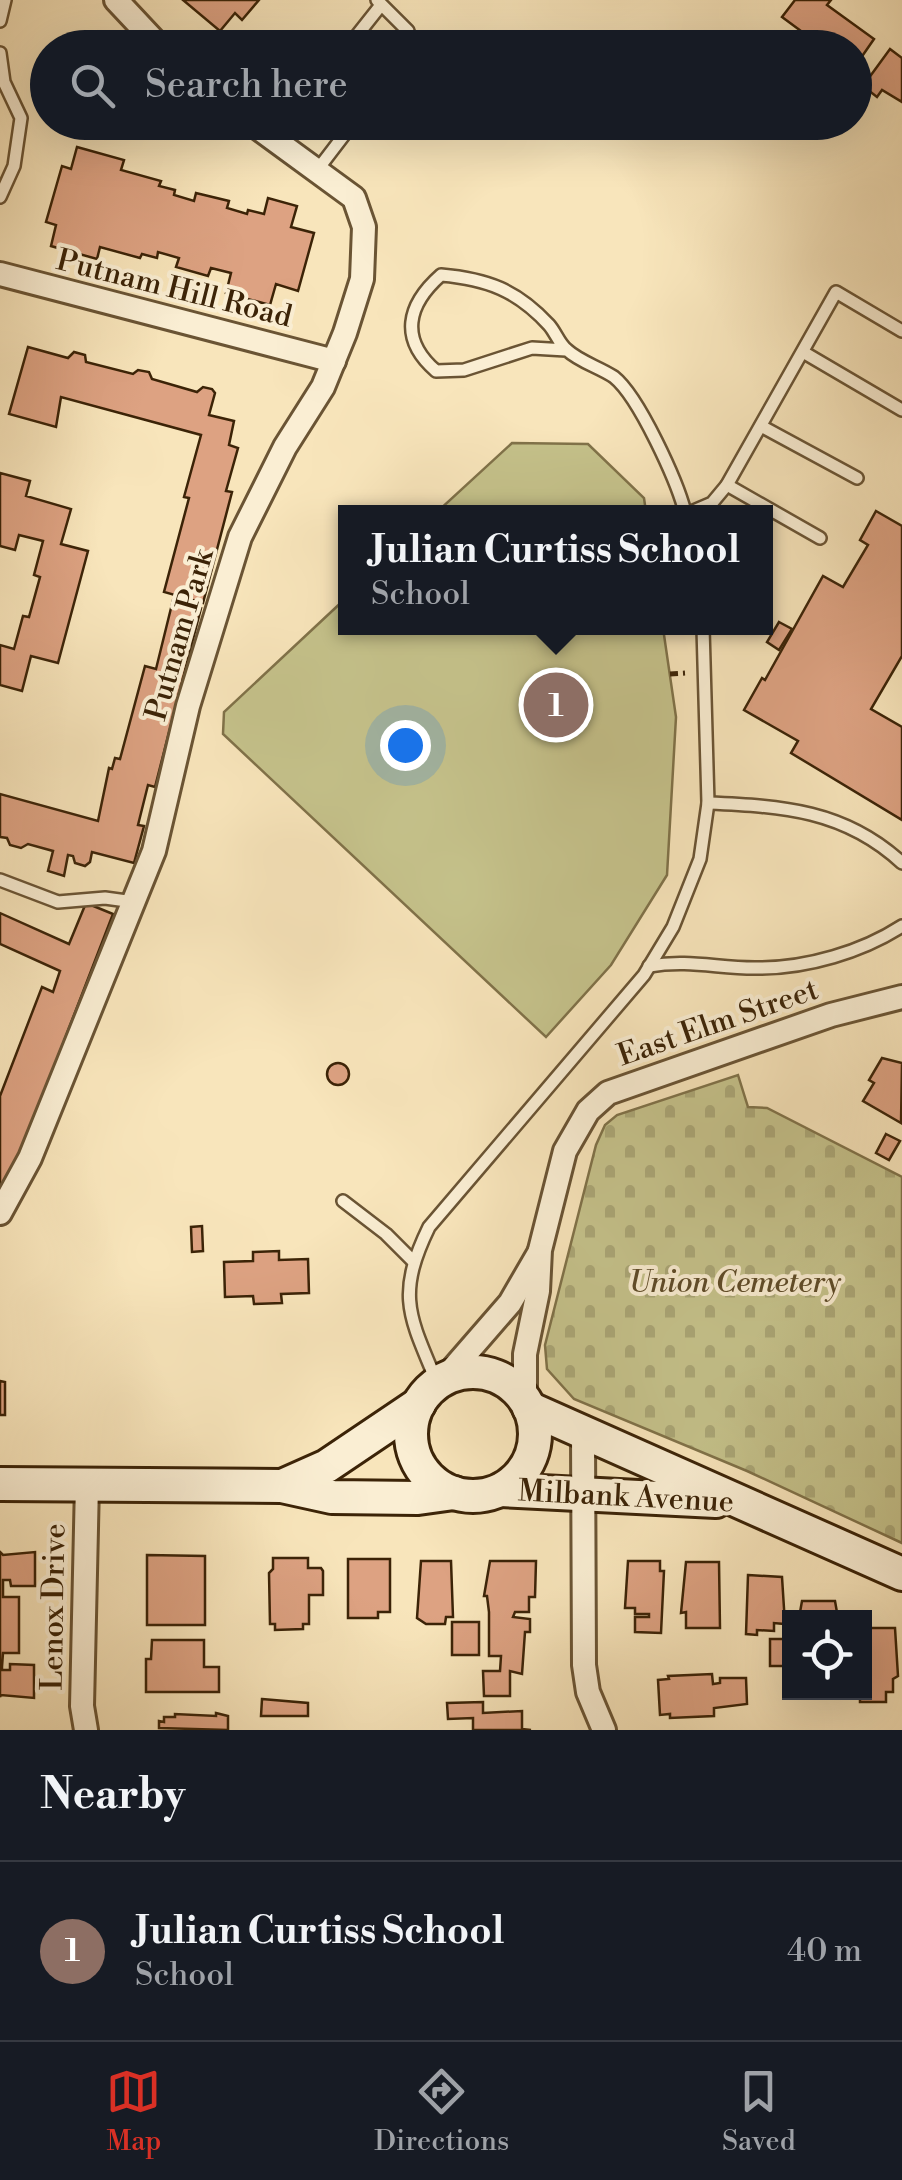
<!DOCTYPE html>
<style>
body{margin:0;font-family:"Libre Bodoni",serif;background:#20242c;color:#f1f3f6}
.controls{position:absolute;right:30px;bottom:30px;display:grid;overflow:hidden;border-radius:0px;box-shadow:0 10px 40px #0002}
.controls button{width:90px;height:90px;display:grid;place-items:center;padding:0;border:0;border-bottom:2px solid #363941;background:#171b24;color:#f1f3f6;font:50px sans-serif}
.you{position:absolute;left:405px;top:745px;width:35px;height:35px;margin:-25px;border:8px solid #fff;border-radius:50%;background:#1a73e8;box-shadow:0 0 0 15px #1a73e833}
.badge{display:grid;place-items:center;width:65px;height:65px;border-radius:50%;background:#d93025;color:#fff;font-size:32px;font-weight:700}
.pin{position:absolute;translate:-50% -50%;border:5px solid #fff;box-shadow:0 2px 10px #0006}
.popup{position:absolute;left:338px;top:505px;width:435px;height:130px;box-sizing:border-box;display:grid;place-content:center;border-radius:0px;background:#171b24;filter:drop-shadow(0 2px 8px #0005);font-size:32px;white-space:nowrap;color:#9ea1a6}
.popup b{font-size:38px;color:#f1f3f6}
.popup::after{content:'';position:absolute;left:50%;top:100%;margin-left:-20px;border:20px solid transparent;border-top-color:#171b24}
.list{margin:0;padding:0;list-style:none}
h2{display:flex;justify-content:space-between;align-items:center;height:130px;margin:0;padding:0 40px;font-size:42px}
h2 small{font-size:32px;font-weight:400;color:#9ea1a6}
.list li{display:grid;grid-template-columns:65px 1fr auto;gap:30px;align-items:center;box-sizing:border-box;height:180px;padding:0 40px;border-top:2px solid #363941}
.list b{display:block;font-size:38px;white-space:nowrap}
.list p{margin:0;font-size:32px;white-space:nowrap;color:#9ea1a6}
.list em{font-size:32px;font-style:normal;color:#9ea1a6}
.icon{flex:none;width:55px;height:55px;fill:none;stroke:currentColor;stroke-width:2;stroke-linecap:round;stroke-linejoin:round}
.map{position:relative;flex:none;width:902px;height:1730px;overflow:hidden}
.search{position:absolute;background:#171b24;box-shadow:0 10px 40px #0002;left:30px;right:30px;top:30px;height:110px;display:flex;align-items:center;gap:25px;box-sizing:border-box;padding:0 35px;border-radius:55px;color:#9ea1a6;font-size:38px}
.sheet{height:310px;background:#171b24}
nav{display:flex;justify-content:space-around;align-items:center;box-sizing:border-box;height:140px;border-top:2px solid #363941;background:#171b24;font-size:28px;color:#9ea1a6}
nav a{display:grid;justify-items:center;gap:5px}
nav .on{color:#d93025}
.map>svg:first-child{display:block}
</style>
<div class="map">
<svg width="902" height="1730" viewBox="0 0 902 1730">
<defs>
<pattern id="cemetery-stones" width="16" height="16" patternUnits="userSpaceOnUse" patternTransform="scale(2.5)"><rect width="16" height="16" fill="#c5c28b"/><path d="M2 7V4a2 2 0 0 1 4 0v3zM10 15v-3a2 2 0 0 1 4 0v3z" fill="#aaa676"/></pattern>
</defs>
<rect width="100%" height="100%" fill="#f8e5bb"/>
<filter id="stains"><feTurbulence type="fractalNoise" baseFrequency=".002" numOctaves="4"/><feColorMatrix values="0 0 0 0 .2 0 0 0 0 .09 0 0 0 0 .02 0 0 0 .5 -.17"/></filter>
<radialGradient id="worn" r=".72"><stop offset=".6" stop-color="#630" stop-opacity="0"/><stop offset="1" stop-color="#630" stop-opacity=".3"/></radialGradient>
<polygon fill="url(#cemetery-stones)" stroke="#807249" stroke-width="2.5" points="738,1075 748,1107 767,1108 902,1177 902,1543 747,1471 574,1399 547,1369 545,1345 596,1145 605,1125 617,1115"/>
<g fill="#c5c28b" stroke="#807249" stroke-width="2.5">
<polygon points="512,443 588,444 644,498 646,512 437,512"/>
<polygon points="346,598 346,628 663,628 676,717 667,875 611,965 546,1037 223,734 224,712"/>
</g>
<g fill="#dda282" stroke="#3b2307" stroke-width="2.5">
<polygon points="183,0 259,0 242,20 235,13 220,31"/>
<polygon points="795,0 831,0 827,5 874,39 854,68 854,48 824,48 782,17"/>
<polygon points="890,49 902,58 902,102 882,90 877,97 863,86"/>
<polygon points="77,147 124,160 121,170 161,181 159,186 175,190 174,195 194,201 196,193 229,201 227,208 247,214 248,210 264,214 268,198 297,206 291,227 314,233 298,291 276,284 270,305 226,293 231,273 211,268 208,276 176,267 179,258 158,252 157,258 142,254 140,258 100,247 97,259 51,246 56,225 46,222 62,166 71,169"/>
<polygon points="28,347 68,358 74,352 85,355 86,362 133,374 138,370 149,372 152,379 197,392 203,387 212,389 215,393 209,415 234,421 229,445 238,448 226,491 232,492 203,603 164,592 189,498 184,497 201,435 61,397 56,427 9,414"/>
<polygon points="0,473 30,481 26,496 71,509 61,544 88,551 58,663 31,656 22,691 0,685 0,645 14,649 23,616 29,617 40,577 34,575 43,541 19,535 15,550 0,546"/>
<polygon points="876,511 902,526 902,656 871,709 902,727 902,820 791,753 798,741 744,710 762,678 765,680 823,576 843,587 868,545 860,540"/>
<polygon points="173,600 201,608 155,787 148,785 138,825 144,826 134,863 92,852 90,862 85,866 75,863 73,856 68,855 64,876 48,871 53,851 28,844 21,848 10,845 7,838 0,837 0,794 98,821 109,768 112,769 115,758 120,759 145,666 156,669"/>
<polygon points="779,622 792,629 779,650 767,642"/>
<polygon points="86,903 113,914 7,1189 0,1187 0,1096 42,987 53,992 60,971 0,944 0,913 69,944"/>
<polygon points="882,1058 902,1063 901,1123 863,1101 874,1083 869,1080"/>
<circle cx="338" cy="1074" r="11"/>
<polygon points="886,1134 900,1141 889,1160 876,1153"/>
<polygon points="202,1226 203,1251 192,1252 191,1227"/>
<polygon points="279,1251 279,1260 308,1259 309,1293 281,1294 282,1303 254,1304 253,1296 225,1297 224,1262 253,1261 253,1252"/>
<polygon points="0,1381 5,1382 5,1415 0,1415"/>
<polygon points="0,1552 3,1555 35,1552 35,1586 11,1586 10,1580 3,1580 3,1597 19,1597 19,1653 3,1653 2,1667 2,1670 10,1670 10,1664 34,1665 34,1698 1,1695 0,1697"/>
<polygon points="147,1555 205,1556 205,1625 147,1625"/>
<polygon points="273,1558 308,1558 308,1568 321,1568 323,1571 323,1595 309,1595 309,1624 303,1624 303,1629 275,1630 275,1624 270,1624 269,1573 273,1569"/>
<polygon points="348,1559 390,1559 390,1612 378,1612 378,1618 348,1618"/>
<polygon points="421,1561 451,1561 453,1617 446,1617 445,1624 426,1624 417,1618"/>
<polygon points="490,1561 536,1561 535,1597 529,1597 529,1612 515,1612 513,1617 530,1619 530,1632 525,1632 522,1674 510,1671 510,1696 484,1696 483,1671 500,1671 501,1656 489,1656 489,1612 487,1596 484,1596"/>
<polygon points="628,1561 660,1561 660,1571 664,1571 661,1633 635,1632 635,1617 649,1617 649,1614 635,1614 635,1608 625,1608"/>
<polygon points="686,1562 719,1562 720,1628 686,1628 686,1612 681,1613"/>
<polygon points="748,1575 782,1577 785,1624 774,1623 774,1631 757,1630 757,1635 746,1634"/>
<polygon points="802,1601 835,1601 838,1618 799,1618"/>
<rect x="452" y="1622" width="27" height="33"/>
<polygon points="864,1628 895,1628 898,1676 893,1679 893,1692 886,1692 886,1702 860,1702 860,1692 864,1692"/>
<rect x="770" y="1639" width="20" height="27"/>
<polygon points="152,1640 204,1640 204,1667 219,1667 219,1692 146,1692 146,1659 151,1659"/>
<polygon points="712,1674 713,1684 720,1683 720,1678 746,1678 747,1704 714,1708 714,1716 670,1718 670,1714 660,1715 658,1680 669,1679 668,1676"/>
<polygon points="262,1699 308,1703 308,1716 261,1716"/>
<polygon points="483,1702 483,1713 522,1711 522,1729 531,1730 473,1730 473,1718 448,1719 447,1703"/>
<polygon points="216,1713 228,1716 228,1730 159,1728 159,1721 164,1722 164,1717 175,1717 175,1714 216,1716"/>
</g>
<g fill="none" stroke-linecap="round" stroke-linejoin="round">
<g stroke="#6a5434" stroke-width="16">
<g id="lane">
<polyline points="377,0 408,31 410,48"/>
<polyline points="0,21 5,0"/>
<polyline points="347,48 381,5"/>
<polyline points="0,53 4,82 21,118 14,166 0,197"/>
<polyline points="272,140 286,122"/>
<polyline points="315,173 354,122"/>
<path d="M566 350 532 348 464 370 436 371C399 339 407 305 441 275 487 279 517 290 549 325 556 333 559 344 567 350 580 362 599 367 614 377 639 397 677 481 685 512"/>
<polyline points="803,352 902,410"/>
<polyline points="761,426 857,478"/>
<polyline points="727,485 820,538"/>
<polyline points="691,512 712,503 727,485 836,292 902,331"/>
<path d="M708 803C782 806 845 810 902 863"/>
<polyline points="0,880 58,902 105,898 134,902"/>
<path d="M649 966C691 959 720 969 759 968 807 968 862 952 902 926"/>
<polyline points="343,1201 386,1234 413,1261"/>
<path d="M438 1385C410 1317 395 1297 429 1227L644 975 673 927 700 859 708 803 703 628"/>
</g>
</g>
<g stroke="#6a5434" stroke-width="28">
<g id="street">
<polyline points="116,0 161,48"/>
<polyline points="0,274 334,361"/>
<polyline points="0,1213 30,1158 154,851 188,706 240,537 285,447 323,387 345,333 362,279 364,227 354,198 250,122"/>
<polyline points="444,1379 510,1303 539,1253"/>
<polyline points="525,1402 525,1354 538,1291 540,1250 565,1151 588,1111 608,1093 831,1015 902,997"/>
<polyline points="583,1434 584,1665 588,1692 604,1730"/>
<polyline points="86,1730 82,1706 87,1484"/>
</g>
</g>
<g stroke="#3b2307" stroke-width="38">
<g id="secondary">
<circle cx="473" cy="1434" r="62"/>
<polyline points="529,1408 902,1574"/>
<polyline points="0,1484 282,1486 332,1497 418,1498 454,1493"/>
<polyline points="282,1486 327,1466 419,1404"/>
<polyline points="501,1490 716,1501"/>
</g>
</g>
<polyline stroke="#3b2307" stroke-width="5" stroke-dasharray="8 5" stroke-linecap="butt" points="670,674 685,673"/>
<use href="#lane" stroke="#faeed3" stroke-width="11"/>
<use href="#street" stroke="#faeed3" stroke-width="22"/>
<use href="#secondary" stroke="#faeed3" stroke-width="32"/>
</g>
<g text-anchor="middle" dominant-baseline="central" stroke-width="8" stroke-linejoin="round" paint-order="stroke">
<g font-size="30" fill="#3b2307" stroke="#faeed3">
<text transform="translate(174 289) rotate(14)">Putnam Hill Road</text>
<text transform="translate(180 635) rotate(-74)">Putnam Park</text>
<text transform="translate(718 1023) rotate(-19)">East Elm Street</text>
<text transform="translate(626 1497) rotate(3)">Milbank Avenue</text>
<text transform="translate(54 1607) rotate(-89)">Lenox Drive</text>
</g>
<g font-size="30" font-style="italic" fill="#5e4b28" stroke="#faeed3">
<text x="735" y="1283">Union Cemetery</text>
</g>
</g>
<rect width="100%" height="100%" filter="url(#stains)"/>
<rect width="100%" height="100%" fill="url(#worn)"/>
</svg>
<div class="controls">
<button><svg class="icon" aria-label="locate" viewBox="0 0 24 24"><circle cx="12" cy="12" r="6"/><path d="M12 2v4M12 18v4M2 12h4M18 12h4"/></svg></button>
</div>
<div class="you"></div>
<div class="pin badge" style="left:556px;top:705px;background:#8d6e63">1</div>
<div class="popup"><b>Julian Curtiss School</b>School</div>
<div class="search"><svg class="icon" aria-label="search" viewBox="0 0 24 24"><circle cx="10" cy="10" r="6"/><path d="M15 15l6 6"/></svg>Search here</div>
</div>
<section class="sheet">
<h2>Nearby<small></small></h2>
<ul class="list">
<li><span class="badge" style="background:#8d6e63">1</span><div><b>Julian Curtiss School</b><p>School</p></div><em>40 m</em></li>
</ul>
</section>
<nav>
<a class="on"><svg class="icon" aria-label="map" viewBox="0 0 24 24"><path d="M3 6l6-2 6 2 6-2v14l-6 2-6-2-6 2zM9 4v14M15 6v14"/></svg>Map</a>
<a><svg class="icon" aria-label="directions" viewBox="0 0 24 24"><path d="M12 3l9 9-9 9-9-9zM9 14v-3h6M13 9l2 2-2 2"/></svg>Directions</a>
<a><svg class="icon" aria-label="saved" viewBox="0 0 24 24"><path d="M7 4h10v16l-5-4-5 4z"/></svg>Saved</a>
</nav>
